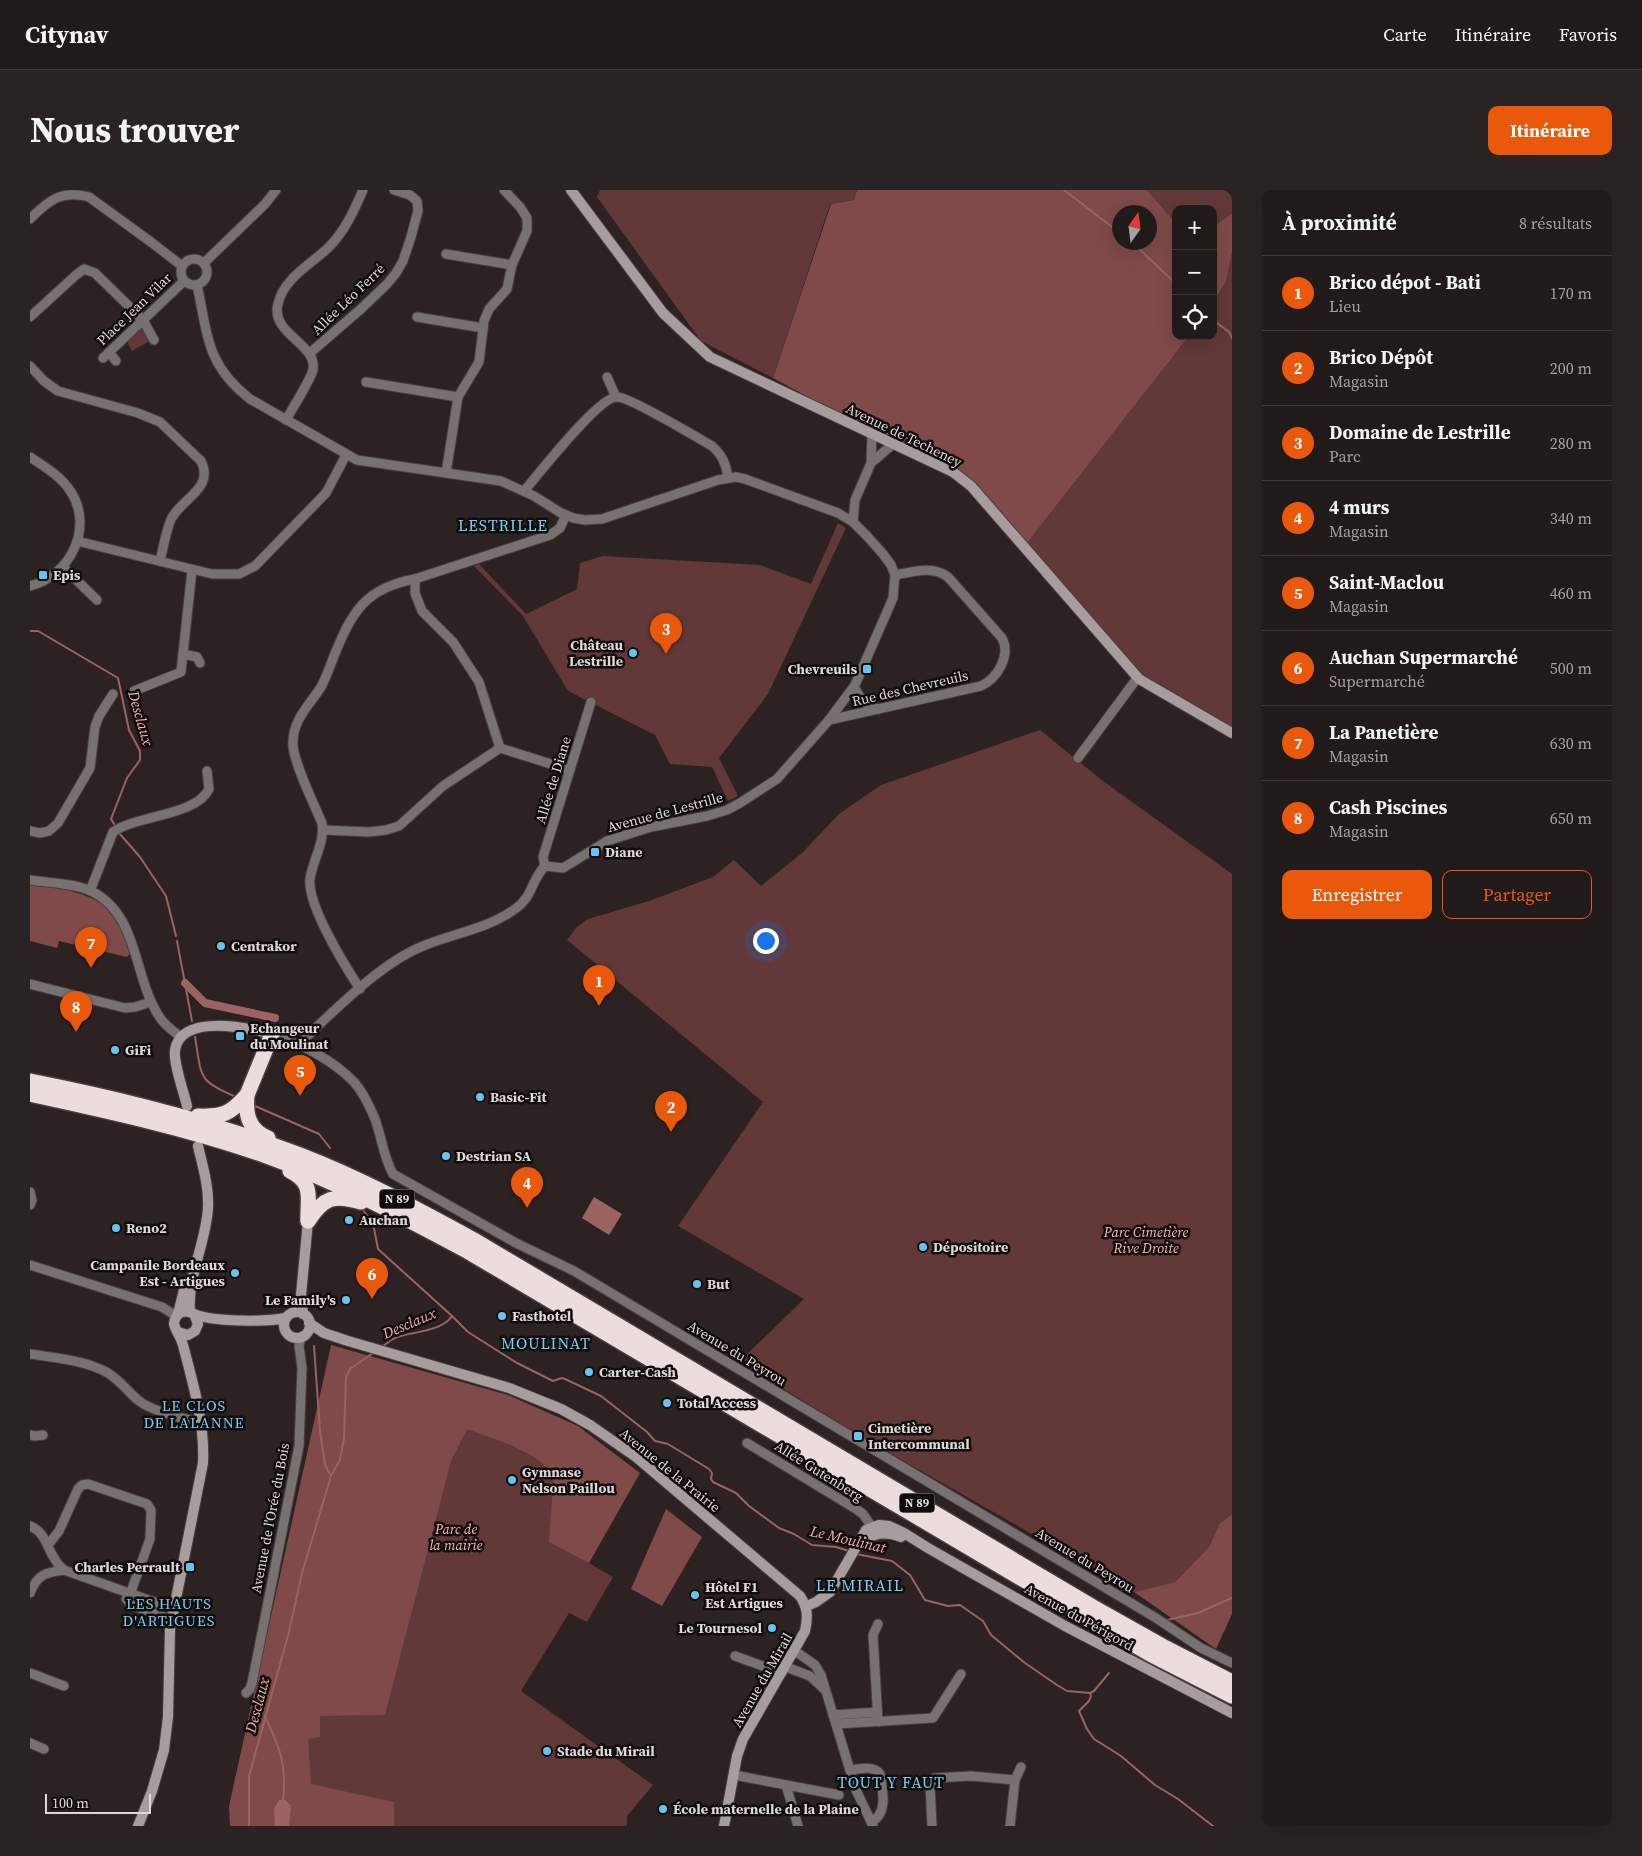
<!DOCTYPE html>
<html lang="fr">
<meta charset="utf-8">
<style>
body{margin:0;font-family:"Source Serif 4",serif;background:#292323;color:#f1f3f6}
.controls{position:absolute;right:15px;top:15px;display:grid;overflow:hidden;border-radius:10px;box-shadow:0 5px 20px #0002}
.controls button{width:45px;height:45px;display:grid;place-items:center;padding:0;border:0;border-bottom:1px solid #3e3839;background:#211a1a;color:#f1f3f6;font:25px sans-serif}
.compass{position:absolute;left:1082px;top:15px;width:45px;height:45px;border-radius:50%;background:#211a1a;box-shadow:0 5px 20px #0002;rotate:14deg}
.scale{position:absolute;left:15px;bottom:12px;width:106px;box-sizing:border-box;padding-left:5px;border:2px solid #dfd8d8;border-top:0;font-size:14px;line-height:18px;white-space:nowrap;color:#dfd8d8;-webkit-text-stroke:4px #110d0c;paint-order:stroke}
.you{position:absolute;left:735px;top:750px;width:18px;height:18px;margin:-12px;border:4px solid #fff;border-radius:50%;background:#1a73e8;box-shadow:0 0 0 8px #1a73e833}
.badge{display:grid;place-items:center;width:32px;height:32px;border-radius:50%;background:#ea580c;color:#fff;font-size:16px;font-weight:700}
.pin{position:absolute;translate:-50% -41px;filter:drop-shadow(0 1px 2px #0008)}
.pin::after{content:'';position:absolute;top:26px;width:18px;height:15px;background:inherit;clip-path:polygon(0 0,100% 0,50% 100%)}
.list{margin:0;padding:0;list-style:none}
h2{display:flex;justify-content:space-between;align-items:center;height:65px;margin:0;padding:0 20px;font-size:21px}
h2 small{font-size:16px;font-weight:400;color:#a2a1a2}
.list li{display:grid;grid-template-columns:32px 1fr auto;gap:15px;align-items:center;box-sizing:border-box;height:75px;padding:0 20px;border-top:1px solid #3e3839}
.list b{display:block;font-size:19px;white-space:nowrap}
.list p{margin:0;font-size:16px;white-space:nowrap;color:#a2a1a2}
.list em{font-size:16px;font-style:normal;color:#a2a1a2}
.actions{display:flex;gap:10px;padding:15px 20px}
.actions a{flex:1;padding:11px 0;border:1px solid #ea580c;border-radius:10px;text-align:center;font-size:18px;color:#ea580c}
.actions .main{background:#ea580c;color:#fff}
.icon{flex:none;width:28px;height:28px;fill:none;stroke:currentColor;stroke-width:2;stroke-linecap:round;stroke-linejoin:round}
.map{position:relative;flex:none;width:1202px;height:1636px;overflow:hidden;border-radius:10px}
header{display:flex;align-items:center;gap:30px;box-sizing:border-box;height:70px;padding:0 25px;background:#211a1a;border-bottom:1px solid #3e3839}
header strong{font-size:24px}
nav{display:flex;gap:28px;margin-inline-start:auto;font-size:18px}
.intro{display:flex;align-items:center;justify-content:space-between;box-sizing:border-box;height:120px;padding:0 30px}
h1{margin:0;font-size:35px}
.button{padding:12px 22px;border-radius:10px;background:#ea580c;color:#fff;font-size:18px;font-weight:700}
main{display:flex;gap:30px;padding:0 30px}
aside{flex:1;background:#211a1a;border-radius:10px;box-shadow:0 5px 20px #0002}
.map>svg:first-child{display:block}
</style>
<header>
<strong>Citynav</strong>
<nav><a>Carte</a><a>Itinéraire</a><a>Favoris</a></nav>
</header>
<div class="intro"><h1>Nous trouver</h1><a class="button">Itinéraire</a></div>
<main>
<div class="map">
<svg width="1202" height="1636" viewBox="0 0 1202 1636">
<rect width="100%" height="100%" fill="#2c2222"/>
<g fill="#623838">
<polygon points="570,0 827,0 824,10 800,14 743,188 671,151 567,7"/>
<polygon points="1117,0 1202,0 1202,23 1183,37 1183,19 1146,19 1146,33"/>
<polygon points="1202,63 1202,542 1109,489 994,357 1159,146 1183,146 1183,112 1196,92"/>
<polygon points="112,137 121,150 102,161 97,151"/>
<polygon points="808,333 816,338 738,504 689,568 708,606 698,611 682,577 640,574 625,545 538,501 493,426 444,376 449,374 496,424 547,399 550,373 573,366 730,375 781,394"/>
<polygon points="1010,540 1073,591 1202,684 1202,1324 1189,1334 1179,1357 1145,1392 1104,1402 849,1257 709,1172 774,1109 648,1036 733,912 537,750 547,737 558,729 619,711 683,687 704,670 731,696 772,663 809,624 851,595"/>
<polygon points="317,1188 608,1283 559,1373 583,1387 557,1432 539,1423 491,1501 623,1595 597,1626 597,1636 221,1636"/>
</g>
<g fill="#7f4a49" fill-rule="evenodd">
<path d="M827 0H1117L1146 33V146H1159L994 357 941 296 743 188 801 14 824 10ZM1090 22H1120V52H1090Z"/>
<polygon points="1202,23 1202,63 1196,92 1183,112 1183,37"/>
<path d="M0 692C23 696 68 704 83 723 91 734 96 749 101 762L97 767 29 751 27 758 0 751Z"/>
<polygon points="301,1155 478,1205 548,1236 610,1283 559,1373 519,1352 524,1283 504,1267 481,1255 437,1239 421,1271 355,1525 290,1526 290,1547 278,1549 281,1594 364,1612 364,1636 200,1636 199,1616"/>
<polygon points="636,1319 672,1347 632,1416 601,1399"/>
<polygon points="1202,1324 1202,1424 1186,1459 1104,1402 1145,1392 1179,1357 1189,1334"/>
</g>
<g fill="#9b6362">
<polygon points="564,1007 592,1024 579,1045 552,1028"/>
<polygon points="249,1610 255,1610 261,1616 259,1636 245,1636 244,1619"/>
</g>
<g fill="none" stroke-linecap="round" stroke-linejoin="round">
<g stroke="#9b6362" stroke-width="2">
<polyline points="1034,0 1090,43"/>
<polyline points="1102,52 1146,94"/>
<polyline points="1183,130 1199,142 1202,148"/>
<polyline points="0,441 8,441 88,488 99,540 110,561 110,570 97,588 81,629 86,637"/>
<polyline points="89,643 110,667 136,706 146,746"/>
<polyline points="147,751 162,831"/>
<path d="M165 847C172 888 167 890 206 907"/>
<polyline points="225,916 289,944 300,958"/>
<path d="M333 1020 343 1033 348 1059 422 1126C411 1143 379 1141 363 1149 360 1151 356 1154 353 1156"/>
<polyline points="422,1126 438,1142 487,1173 523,1191 532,1188 535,1189 571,1206 617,1242 625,1251 638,1254 679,1279 682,1283 681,1289 683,1292 706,1303 719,1316 749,1338 764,1344 782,1355 806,1357 819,1361"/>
<polyline points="284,1156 290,1241 295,1275 301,1286"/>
<polyline points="826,1364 862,1371 880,1385 895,1410 918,1416 930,1415 953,1431 961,1445 995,1473 1027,1495 1037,1501 1060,1503"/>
<polyline points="1137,1430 1168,1423 1202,1408"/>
<polyline points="1060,1503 1061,1506 1059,1511 1049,1521 1057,1539 1064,1549 1091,1566 1125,1595 1148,1609 1183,1636"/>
<polyline points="1060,1503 1064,1501 1079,1483"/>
<path d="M235 1526C250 1559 257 1574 253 1610"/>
<polyline points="219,1636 219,1586 259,1442 272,1383 301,1286 310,1270 314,1248 316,1187 320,1179 343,1163"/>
</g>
<polyline stroke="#9b6362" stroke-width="8" points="155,793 175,813 245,828"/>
<g stroke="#493f3f" stroke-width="11">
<g id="street">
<path d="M0 29C19 10 31 0 59 7L121 52 152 76"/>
<polyline points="416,64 482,75"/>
<circle cx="164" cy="82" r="13"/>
<polyline points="174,73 235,14 246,0"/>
<path d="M167 95C178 145 176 175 220 209L327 270 471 291 504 306 531 323 543 328 555 330 572 329 688 290 706 287 715 289 808 323 823 332 837 346 853 364 861 375 865 385 863 408 825 495 799 530 747 589 710 613 697 620 677 626 621 637 577 651 533 678 515 676C501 690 503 707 485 719 458 739 424 743 393 756 351 773 307 818 274 849L271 855"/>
<polyline points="0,127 46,85 54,79 65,83 113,130 124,150"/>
<polyline points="387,127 453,138"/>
<polyline points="79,162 86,171"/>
<polyline points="280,163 332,118 357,94 366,83 373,71 381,47 388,21 387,11 380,5 364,0"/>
<polyline points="73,168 154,91"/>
<path d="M0 176 14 191 28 201 108 223 130 232 171 271C184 297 155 307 143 326 137 334 133 360 130 371"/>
<polyline points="577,187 586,207"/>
<polyline points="336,192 428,207"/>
<path d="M256 230C262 219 280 191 283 180 288 154 240 144 248 114 253 89 281 74 298 58 315 41 324 21 333 0"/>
<path d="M0 267C15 277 31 286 41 302 64 338 40 386 0 396"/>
<polyline points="841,273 842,244"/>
<polyline points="416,283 428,207 449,172 454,131 459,119 477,99 482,75 497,41 497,28 490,17 474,0"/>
<path d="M494 301C508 285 569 206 587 207 600 207 668 248 682 256 693 266 696 274 698 288"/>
<polyline points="823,332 825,310 841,273 863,254"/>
<polyline points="47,351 182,384 209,384 225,376 296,303 316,265"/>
<polyline points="33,377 67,410"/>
<polyline points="385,389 385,403 392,421 423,452 449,492 470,558 540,580"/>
<polyline points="153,464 167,467 170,473"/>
<path d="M824 497C831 509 835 516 849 519"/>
<polyline points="104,501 151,482 162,380"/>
<path d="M799 530 951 496C968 488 981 465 972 448L918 387C902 375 883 382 865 385"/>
<polyline points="1048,568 1108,487"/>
<polyline points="293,640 339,642 356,640 369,636 413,596 470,558"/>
<polyline points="0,641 10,643 19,641 28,633 60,578 65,537 69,526 83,504"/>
<polyline points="515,676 513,667 561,512"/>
<path d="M0 690C19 693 43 693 61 701 109 724 103 787 129 826 134 835 143 841 151 847"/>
<path d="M60 701 83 642C107 625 166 626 179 599L177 581"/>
<polyline points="0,794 95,818 105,817 121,812"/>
<path d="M330 799C315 776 277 715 280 689 283 669 295 653 292 633 284 614 264 574 263 555 262 530 279 516 291 497 296 488 300 476 304 466 322 422 335 398 385 389L520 345 530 338 536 325"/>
<path d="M242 844C270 853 304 871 324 892 333 902 340 917 345 929 352 948 353 966 363 984L486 1053 544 1081 1126 1428 1171 1458 1202 1473"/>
<polyline points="0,1002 2,1010 0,1015"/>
<polyline points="0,1075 132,1117 146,1126"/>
<path d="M0 1164C26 1168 55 1170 78 1183 92 1192 98 1202 109 1211 121 1220 156 1231 171 1231"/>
<polyline points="0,1245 5,1246 13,1245"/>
<polyline points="717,1253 826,1319 833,1324 842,1337 841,1342"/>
<path d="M0 1336C16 1342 17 1359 26 1371 28 1375 31 1377 34 1380L144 1419"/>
<polyline points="18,1355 29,1341 48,1299 52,1295 58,1294 117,1314 121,1320 120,1349 99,1407 99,1413"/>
<path d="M0 1403C7 1385 16 1382 34 1380"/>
<polyline points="96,1409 104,1416 142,1430"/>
<polyline points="765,1461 785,1475 791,1485 826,1600 843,1636"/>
<polyline points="705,1466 752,1483"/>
<polyline points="756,1477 780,1486 795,1500"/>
<polyline points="0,1483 34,1496"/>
<polyline points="216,1503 220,1499 222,1493 269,1256 272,1178 269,1156 271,1147"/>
<polyline points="803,1525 847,1522"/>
<polyline points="848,1532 843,1445 848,1434"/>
<polyline points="806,1534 903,1528 931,1484"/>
<polyline points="0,1553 14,1559"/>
<path d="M820 1580C830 1579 844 1575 850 1584 853 1601 858 1624 841 1632"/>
<polyline points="704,1585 809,1605"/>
<polyline points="756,1595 768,1636"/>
<polyline points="902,1636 900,1594 904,1588 941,1586 985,1590"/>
<polyline points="980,1636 985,1590 991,1577"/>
</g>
</g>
<g stroke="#493f3f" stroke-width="12">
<g id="secondary">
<polyline points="541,0 633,123 680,167 923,282 941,296 1109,489 1202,543"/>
<path d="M157 916C154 903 143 872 145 860 151 823 218 838 242 844"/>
<path d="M160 1122C157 1087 176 1053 178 1018 179 997 173 977 168 956"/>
<circle cx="267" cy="1135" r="13"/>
<polyline points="148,1124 155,1096"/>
<path d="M164 1124C182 1132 236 1132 256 1128"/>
<polyline points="273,1124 271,1105 278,1031"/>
<path d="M279 1133 294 1143 318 1151 479 1198 531 1219 560 1235 606 1267 770 1406C778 1418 778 1427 775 1441L713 1549 707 1566 694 1636"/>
<path d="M830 1355C842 1342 855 1341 871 1347"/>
<polyline points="777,1416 786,1412 800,1402 836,1340 849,1335 859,1336 874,1343 898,1358 1035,1436 1202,1523"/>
<path d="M108 1636 122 1601 134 1560 138 1527 140 1439 173 1273C175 1233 163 1194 153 1155 151 1147 146 1142 144 1134 145 1123 154 1118 164 1124L168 1134 165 1141 158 1145 148 1142"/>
</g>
</g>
<g stroke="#493f3f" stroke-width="18">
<g id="highway">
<path d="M0 891C92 909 183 932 270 965 330 988 387 1019 444 1050L1063 1417 1136 1458 1202 1492"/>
<path d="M0 904C78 921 156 938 231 964 303 990 370 1025 437 1061L1065 1432 1120 1464 1202 1506"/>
<path d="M168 926C193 927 200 924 217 905"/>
<path d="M238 948C219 940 215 925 217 905L242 844"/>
<path d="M260 981C285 993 277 1009 278 1031"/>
<path d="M278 1031C294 1007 304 1004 331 1012"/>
</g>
</g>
<use href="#street" stroke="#777171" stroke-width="9"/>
<use href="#secondary" stroke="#a69d9c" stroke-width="10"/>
<use href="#highway" stroke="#ecdddd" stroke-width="15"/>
</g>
<g fill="#67c4f0" stroke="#110d0c" stroke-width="2">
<rect x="8" y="380" width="10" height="10" rx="2.5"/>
<circle cx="603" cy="463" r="5"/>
<rect x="832" y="474" width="10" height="10" rx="2.5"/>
<rect x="560" y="657" width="10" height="10" rx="2.5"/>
<circle cx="191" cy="756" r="5"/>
<rect x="205" y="841" width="10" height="10" rx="2.5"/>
<circle cx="85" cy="860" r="5"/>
<circle cx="450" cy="907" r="5"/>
<circle cx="416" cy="966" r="5"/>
<circle cx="319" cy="1030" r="5"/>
<circle cx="86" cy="1038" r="5"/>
<circle cx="893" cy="1057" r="5"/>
<circle cx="205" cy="1083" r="5"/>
<circle cx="667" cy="1094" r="5"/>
<circle cx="316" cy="1110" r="5"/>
<circle cx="472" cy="1126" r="5"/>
<circle cx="559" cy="1182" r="5"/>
<circle cx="637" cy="1213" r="5"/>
<rect x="823" y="1241" width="10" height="10" rx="2.5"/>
<circle cx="482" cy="1290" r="5"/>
<rect x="155" y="1372" width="10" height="10" rx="2.5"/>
<circle cx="665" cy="1405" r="5"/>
<circle cx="742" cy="1438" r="5"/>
<circle cx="517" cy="1561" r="5"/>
<circle cx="633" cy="1619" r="5"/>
</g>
<g text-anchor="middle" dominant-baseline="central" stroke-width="5" stroke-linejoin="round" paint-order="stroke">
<g fill="#110d0c" stroke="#a19b9b" stroke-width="1">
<rect x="349.5" y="999.5" width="35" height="19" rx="4"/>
<rect x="869.5" y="1303.5" width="35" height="19" rx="4"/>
</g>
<g font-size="12" font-weight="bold" fill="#dfd8d8">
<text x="367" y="1009">N 89</text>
<text x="887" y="1313">N 89</text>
</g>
<g font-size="14" fill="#dfd8d8" stroke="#110d0c">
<text transform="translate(318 109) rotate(-44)">Allée Léo Ferré</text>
<text transform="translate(104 119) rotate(-44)">Place Jean Vilar</text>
<text transform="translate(874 245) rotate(26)">Avenue de Techeney</text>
<text transform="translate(880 498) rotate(-13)">Rue des Chevreuils</text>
<text transform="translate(523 590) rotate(-73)">Allée de Diane</text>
<text transform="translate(635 622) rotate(-15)">Avenue de Lestrille</text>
<text transform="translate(707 1163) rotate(31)">Avenue du Peyrou</text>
<text transform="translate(640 1280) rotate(39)">Avenue de la Prairie</text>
<text transform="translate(789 1281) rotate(32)">Allée Gutenberg</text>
<text transform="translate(240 1328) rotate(-79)">Avenue de l'Orée du Bois</text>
<text transform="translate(1055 1370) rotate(31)">Avenue du Peyrou</text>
<text transform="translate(1049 1427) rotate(29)">Avenue du Périgord</text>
<text transform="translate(732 1490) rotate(-60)">Avenue du Mirail</text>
</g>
<g font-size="14" font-weight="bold" fill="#dfd8d8" stroke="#110d0c" text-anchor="start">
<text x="23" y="385">Epis</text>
<text x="593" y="455" text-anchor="end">Château<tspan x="593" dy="16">Lestrille</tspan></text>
<text x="827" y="479" text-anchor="end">Chevreuils</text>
<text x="575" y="662">Diane</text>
<text x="201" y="756">Centrakor</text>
<text x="220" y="838">Echangeur<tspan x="220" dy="16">du Moulinat</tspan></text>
<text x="95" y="860">GiFi</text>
<text x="460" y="907">Basic-Fit</text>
<text x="426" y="966">Destrian SA</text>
<text x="329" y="1030">Auchan</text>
<text x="96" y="1038">Reno2</text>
<text x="903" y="1057">Dépositoire</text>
<text x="195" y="1075" text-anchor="end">Campanile Bordeaux<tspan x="195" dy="16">Est - Artigues</tspan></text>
<text x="677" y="1094">But</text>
<text x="306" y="1110" text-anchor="end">Le Family's</text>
<text x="482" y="1126">Fasthotel</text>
<text x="569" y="1182">Carter-Cash</text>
<text x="647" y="1213">Total Access</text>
<text x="838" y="1238">Cimetière<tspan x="838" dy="16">Intercommunal</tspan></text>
<text x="492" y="1282">Gymnase<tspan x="492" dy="16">Nelson Paillou</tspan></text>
<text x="150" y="1377" text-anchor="end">Charles Perrault</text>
<text x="675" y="1397">Hôtel F1<tspan x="675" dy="16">Est Artigues</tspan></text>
<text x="732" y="1438" text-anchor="end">Le Tournesol</text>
<text x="527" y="1561">Stade du Mirail</text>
<text x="643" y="1619">École maternelle de la Plaine</text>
</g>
<g font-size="14" font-style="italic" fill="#feb7b6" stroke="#110d0c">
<text x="1116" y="1042">Parc Cimetière<tspan x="1116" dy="16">Rive Droite</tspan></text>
<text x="426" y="1339">Parc de<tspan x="426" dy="16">la mairie</tspan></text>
</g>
<g font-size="15" font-style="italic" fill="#f5afae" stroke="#110d0c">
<text transform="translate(111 528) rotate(74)">Desclaux</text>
<text transform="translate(379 1133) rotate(-23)">Desclaux</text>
<text transform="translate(818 1349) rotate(13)">Le Moulinat</text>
<text transform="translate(227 1515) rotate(-75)">Desclaux</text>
</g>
<g font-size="15" letter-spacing="1" fill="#77cbf3" stroke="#110d0c">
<text x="164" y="1215">LE CLOS<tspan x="164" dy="17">DE LALANNE</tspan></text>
<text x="139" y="1413">LES HAUTS<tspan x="139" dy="17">D'ARTIGUES</tspan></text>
</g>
<g font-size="16" letter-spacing="1" fill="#77cbf3" stroke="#110d0c">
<text x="473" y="335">LESTRILLE</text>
<text x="516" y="1153">MOULINAT</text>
<text x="830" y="1395">LE MIRAIL</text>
<text x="861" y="1592">TOUT Y FAUT</text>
</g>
</g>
</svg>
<div class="controls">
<button>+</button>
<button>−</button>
<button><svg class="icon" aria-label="locate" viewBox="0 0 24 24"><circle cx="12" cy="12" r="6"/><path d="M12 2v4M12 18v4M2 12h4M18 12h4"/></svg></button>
</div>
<svg class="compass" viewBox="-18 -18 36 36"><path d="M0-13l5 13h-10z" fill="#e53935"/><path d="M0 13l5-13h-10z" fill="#a2a1a2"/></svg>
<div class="scale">100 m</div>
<div class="you"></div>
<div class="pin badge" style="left:569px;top:816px">1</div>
<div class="pin badge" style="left:641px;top:942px">2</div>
<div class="pin badge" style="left:636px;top:464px">3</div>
<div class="pin badge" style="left:497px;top:1018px">4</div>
<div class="pin badge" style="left:270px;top:906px">5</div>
<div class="pin badge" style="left:342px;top:1109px">6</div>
<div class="pin badge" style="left:61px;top:778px">7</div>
<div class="pin badge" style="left:46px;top:842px">8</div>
</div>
<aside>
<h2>À proximité<small>8 résultats</small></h2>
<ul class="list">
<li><span class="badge">1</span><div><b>Brico dépot - Bati</b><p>Lieu</p></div><em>170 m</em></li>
<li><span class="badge">2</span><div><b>Brico Dépôt</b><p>Magasin</p></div><em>200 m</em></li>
<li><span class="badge">3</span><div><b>Domaine de Lestrille</b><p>Parc</p></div><em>280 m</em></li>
<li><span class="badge">4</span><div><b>4 murs</b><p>Magasin</p></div><em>340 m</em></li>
<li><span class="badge">5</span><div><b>Saint-Maclou</b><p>Magasin</p></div><em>460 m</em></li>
<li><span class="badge">6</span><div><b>Auchan Supermarché</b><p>Supermarché</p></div><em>500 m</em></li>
<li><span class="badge">7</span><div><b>La Panetière</b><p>Magasin</p></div><em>630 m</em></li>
<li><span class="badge">8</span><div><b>Cash Piscines</b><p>Magasin</p></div><em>650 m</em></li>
</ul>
<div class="actions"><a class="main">Enregistrer</a><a>Partager</a></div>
</aside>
</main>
